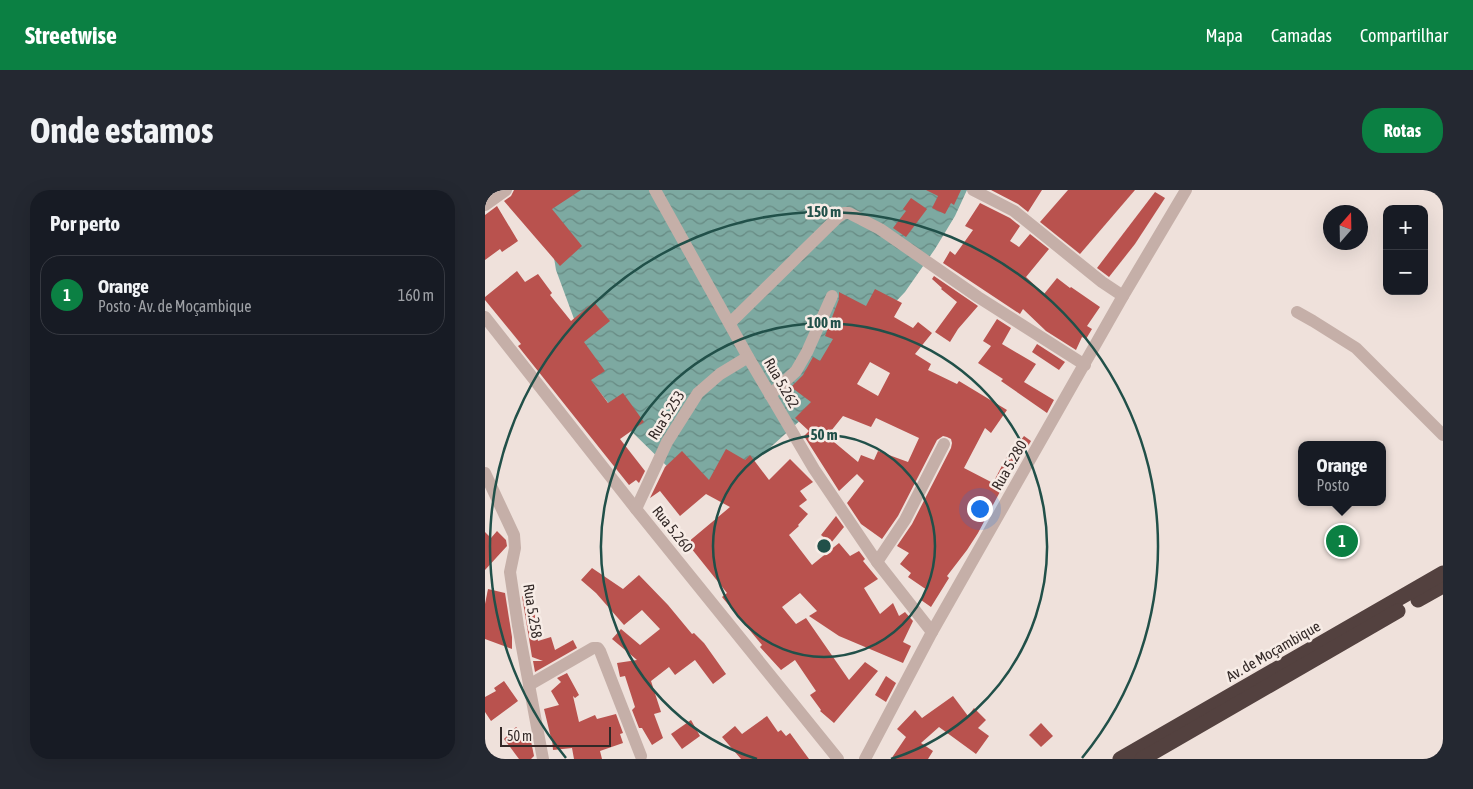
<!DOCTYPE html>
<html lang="pt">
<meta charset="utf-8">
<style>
body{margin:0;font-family:"Asap Condensed",sans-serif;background:#242831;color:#f1f3f6}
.controls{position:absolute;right:15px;top:15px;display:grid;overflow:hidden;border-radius:10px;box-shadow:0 5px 20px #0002}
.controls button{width:45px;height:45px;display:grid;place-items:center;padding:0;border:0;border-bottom:1px solid #363941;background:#171b24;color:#f1f3f6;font:25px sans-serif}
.compass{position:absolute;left:838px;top:15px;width:45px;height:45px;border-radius:50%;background:#171b24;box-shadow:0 5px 20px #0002;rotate:20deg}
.scale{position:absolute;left:15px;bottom:12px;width:111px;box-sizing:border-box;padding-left:5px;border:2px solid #332927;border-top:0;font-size:14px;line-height:18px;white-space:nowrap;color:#332927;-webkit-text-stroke:4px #f7ece6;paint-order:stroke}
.you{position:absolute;left:494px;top:318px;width:18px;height:18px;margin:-12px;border:4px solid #fff;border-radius:50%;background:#1a73e8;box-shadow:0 0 0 8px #1a73e833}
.badge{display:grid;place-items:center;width:32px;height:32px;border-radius:50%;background:#0b8043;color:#fff;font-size:16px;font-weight:700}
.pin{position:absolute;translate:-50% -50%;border:2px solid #fff;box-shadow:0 1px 5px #0006}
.popup{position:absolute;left:813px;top:251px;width:88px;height:65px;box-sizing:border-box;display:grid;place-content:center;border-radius:10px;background:#171b24;filter:drop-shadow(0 1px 4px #0005);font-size:16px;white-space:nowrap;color:#9ea1a6}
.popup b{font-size:19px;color:#f1f3f6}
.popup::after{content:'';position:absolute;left:50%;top:100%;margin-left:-10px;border:10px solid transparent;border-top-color:#171b24}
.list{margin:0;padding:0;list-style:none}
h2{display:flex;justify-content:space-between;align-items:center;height:65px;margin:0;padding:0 20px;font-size:21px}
h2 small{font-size:16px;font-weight:400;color:#9ea1a6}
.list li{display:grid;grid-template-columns:32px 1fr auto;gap:15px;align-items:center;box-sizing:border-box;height:80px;margin:0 10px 10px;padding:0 10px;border:1px solid #363941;border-radius:20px}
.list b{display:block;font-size:19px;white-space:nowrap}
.list p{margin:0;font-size:16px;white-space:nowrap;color:#9ea1a6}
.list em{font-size:16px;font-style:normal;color:#9ea1a6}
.map{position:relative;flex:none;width:958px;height:569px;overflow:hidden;border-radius:20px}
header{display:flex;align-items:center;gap:30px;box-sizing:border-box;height:70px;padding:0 25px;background:#0b8043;color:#fff}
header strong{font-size:24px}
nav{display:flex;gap:28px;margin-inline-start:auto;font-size:18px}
.intro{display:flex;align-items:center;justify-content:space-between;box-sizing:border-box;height:120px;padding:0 30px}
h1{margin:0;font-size:35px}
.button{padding:12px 22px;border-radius:20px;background:#0b8043;color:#fff;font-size:18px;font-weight:700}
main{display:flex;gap:30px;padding:0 30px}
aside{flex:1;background:#171b24;border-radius:20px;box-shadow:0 5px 20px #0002}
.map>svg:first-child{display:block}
</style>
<header>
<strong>Streetwise</strong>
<nav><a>Mapa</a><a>Camadas</a><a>Compartilhar</a></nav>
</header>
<div class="intro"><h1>Onde estamos</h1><a class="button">Rotas</a></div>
<main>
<aside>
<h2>Por perto<small></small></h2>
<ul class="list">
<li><span class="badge">1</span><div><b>Orange</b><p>Posto · Av. de Moçambique</p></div><em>160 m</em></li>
</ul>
</aside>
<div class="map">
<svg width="958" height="569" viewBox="0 0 958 569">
<defs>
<pattern id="water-waves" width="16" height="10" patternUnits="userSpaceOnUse" patternTransform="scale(1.25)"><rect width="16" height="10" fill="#7da9a1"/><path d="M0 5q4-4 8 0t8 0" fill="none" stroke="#678a83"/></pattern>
</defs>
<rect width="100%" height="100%" fill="#efe1db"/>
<polygon fill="url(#water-waves)" points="60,0 482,0 470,26 450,59 420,102 359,166 319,227 278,264 217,299 193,287 143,238 103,187 92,137 71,80 59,6"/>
<g fill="#b9524e" fill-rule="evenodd">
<polygon points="29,0 96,0 67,19 97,56 75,76 19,11 26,6"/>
<polygon points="441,0 476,0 469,15 466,13 460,24 447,18 453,6"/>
<polygon points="506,0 557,0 543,22 533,14"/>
<polygon points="583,0 650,0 595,64 555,32"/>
<polygon points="670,2 680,8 650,54 624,87 612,78"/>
<polygon points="426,8 442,19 421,47 408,38 421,21 418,19"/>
<polygon points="495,13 525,28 535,36 525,51 534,57 545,44 564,59 541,87 559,104 572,88 585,98 586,97 615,117 602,136 607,139 601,149 597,147 591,160 561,141 538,119 535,124 458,73 465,61 470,65 488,40 480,36"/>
<polygon points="12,16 33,51 17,62 15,59 0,70 0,25"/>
<polygon points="32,81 40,92 53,84 67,103 65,105 86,131 109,112 125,131 99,152 120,181 106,190 123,213 138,203 159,232 135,249 160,281 154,293 151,290 144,295 33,156 36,154 0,110 0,107"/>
<polygon points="449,86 493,116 473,139 465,152 450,142 472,112 456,99 457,98 447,89"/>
<path d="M390 99 417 113 409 127 428 138 433 132 447 143 430 164 446 174 443 180 472 194 474 191 522 220 506 243 500 238 479 278 508 293 523 264 533 271 514 297 517 298 493 343 482 360 462 386 464 388 446 417 436 410 442 400 423 387 426 383 415 374 424 363 412 356 427 334 466 258 467 253 466 249 462 247 458 246 452 250 413 326 397 349 376 334 362 313 379 291 372 284 354 301 319 246 324 241 310 228 326 212 306 197 318 185 328 167 335 171 348 149 340 146 354 109V102L381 116ZM385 172 405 183 393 206 372 194ZM358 226 386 237 391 228 434 248 423 272 393 261 389 270 376 265 373 272 349 252 353 247 346 241Z"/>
<polygon points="512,129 526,138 517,154 551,174 539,192 569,210 562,223 516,191 518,189 493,173 506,156 498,151"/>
<polygon points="552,154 580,172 574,180 547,162"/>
<polygon points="539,246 546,251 536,268 527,262"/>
<polygon points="241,259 260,270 265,265 284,290 305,269 328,292 315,301 322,310 314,316 323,324 313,335 314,336 304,345 327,375 354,353 365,366 374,361 380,369 378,371 393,389 379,398 395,424 408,413 414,426 420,422 428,431 418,452 426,456 418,473 354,446 324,426 332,421 315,403 297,417 311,434 321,428 364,490 380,472 393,481 349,533 335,521 336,520 325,505 331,501 310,470 296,480 275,457 277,455 237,407 242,403 202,353 245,317 221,304 195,326 175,301 165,308 180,277 197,261 224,290"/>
<polygon points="351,326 359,337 346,353 336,345"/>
<polygon points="12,341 21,350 22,356 0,380 0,342 6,348"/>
<polygon points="107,378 138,399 154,385 183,415 207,444 209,443 219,453 241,484 228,494 210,470 190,485 184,477 166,491 176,522 169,524 178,548 167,555 157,538 154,538 147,520 150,517 140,486 135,487 132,473 152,470 127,449 136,439 155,455 175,439 157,420 139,435 111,403 96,390"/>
<polygon points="3,399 20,403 27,447 27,459 0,449 0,414"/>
<polygon points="37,406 48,409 53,451 66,447 70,460 88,450 92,458 50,482 48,471 58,471 47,467"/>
<polygon points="82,483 94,505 90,508 88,506 94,532 110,525 112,529 131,524 138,543 135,544 138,553 115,561 117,569 89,569 87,558 68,560 67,548 66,548 59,519 74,515 66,501 76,492 72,488"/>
<polygon points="401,486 411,493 401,512 390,505"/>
<polygon points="19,491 33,511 6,531 0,522 0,507 11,501 9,498"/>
<polygon points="468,506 483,526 489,518 501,530 493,538 504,546 491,564 454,537 436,553 448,561 443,569 406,569 421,547 412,539 430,520 437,528"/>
<polygon points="282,526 293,542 296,540 301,546 305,543 324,569 256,569 237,547 250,536 257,544"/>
<polygon points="206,530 215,546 197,559 186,544"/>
<polygon points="556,533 568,546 556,557 544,545"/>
<polygon points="31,537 46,551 49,566 46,569 34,569 19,549"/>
</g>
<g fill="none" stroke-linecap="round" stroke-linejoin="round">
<g stroke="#c5afa8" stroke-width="12">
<polyline points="170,0 263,167 329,279 392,372 447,442"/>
<polyline points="488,0 529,21 617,92 638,106"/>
<polyline points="0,15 21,0"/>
<polyline points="812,122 828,131 871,158 958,245"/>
<polyline points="0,127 151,319 353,569"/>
<polyline points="245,133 353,27 359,23 364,23 395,39 493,107 600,175"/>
<polyline points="285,205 311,181 322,162 347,106"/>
<polyline points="0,283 29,345 30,358 25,382 33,436 58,569"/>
<polyline points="151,319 182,252 213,203 235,184 263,167"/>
<polyline points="392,372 420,330 459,254"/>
<polyline points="44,495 108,458 113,458 115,461 156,566"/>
<polyline points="380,569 447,442 638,106 701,0"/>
</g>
<g stroke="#53413f" stroke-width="15">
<polyline points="933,410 958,396"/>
<polyline points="635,569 958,383"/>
<polyline points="657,569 913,421"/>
</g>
</g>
<g fill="none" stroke="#215049" stroke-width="2.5">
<circle cx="339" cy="356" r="111"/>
<path d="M272 569A223 223 0 1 1 406 569"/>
<path d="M81 568A334 334 0 1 1 597 568"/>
</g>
<g text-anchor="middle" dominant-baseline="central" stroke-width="5" stroke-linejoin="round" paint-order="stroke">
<g font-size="15" fill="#332927" stroke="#f7ece6">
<text transform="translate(297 193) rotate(60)">Rua 5.262</text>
<text transform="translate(181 225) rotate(-58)">Rua 5.253</text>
<text transform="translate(524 275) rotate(-60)">Rua 5.280</text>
<text transform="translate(188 339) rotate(51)">Rua 5.260</text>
<text transform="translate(48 421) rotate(81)">Rua 5.258</text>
<text transform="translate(788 461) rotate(-30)">Av. de Moçambique</text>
</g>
</g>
<circle cx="339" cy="356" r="8" fill="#215049" stroke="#f7ece6" stroke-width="2.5"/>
<g font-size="15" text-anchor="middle" font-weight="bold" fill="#215049" stroke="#f7ece6" stroke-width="5" stroke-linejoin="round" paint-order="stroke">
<text x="339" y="27">150 m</text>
<text x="339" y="138">100 m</text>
<text x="339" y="250">50 m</text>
</g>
</svg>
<div class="controls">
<button>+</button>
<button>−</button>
</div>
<svg class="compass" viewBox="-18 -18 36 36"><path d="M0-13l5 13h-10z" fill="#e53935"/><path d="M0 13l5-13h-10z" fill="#9ea1a6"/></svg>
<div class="scale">50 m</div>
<div class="you"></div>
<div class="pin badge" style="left:857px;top:351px">1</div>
<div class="popup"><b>Orange</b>Posto</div>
</div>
</main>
